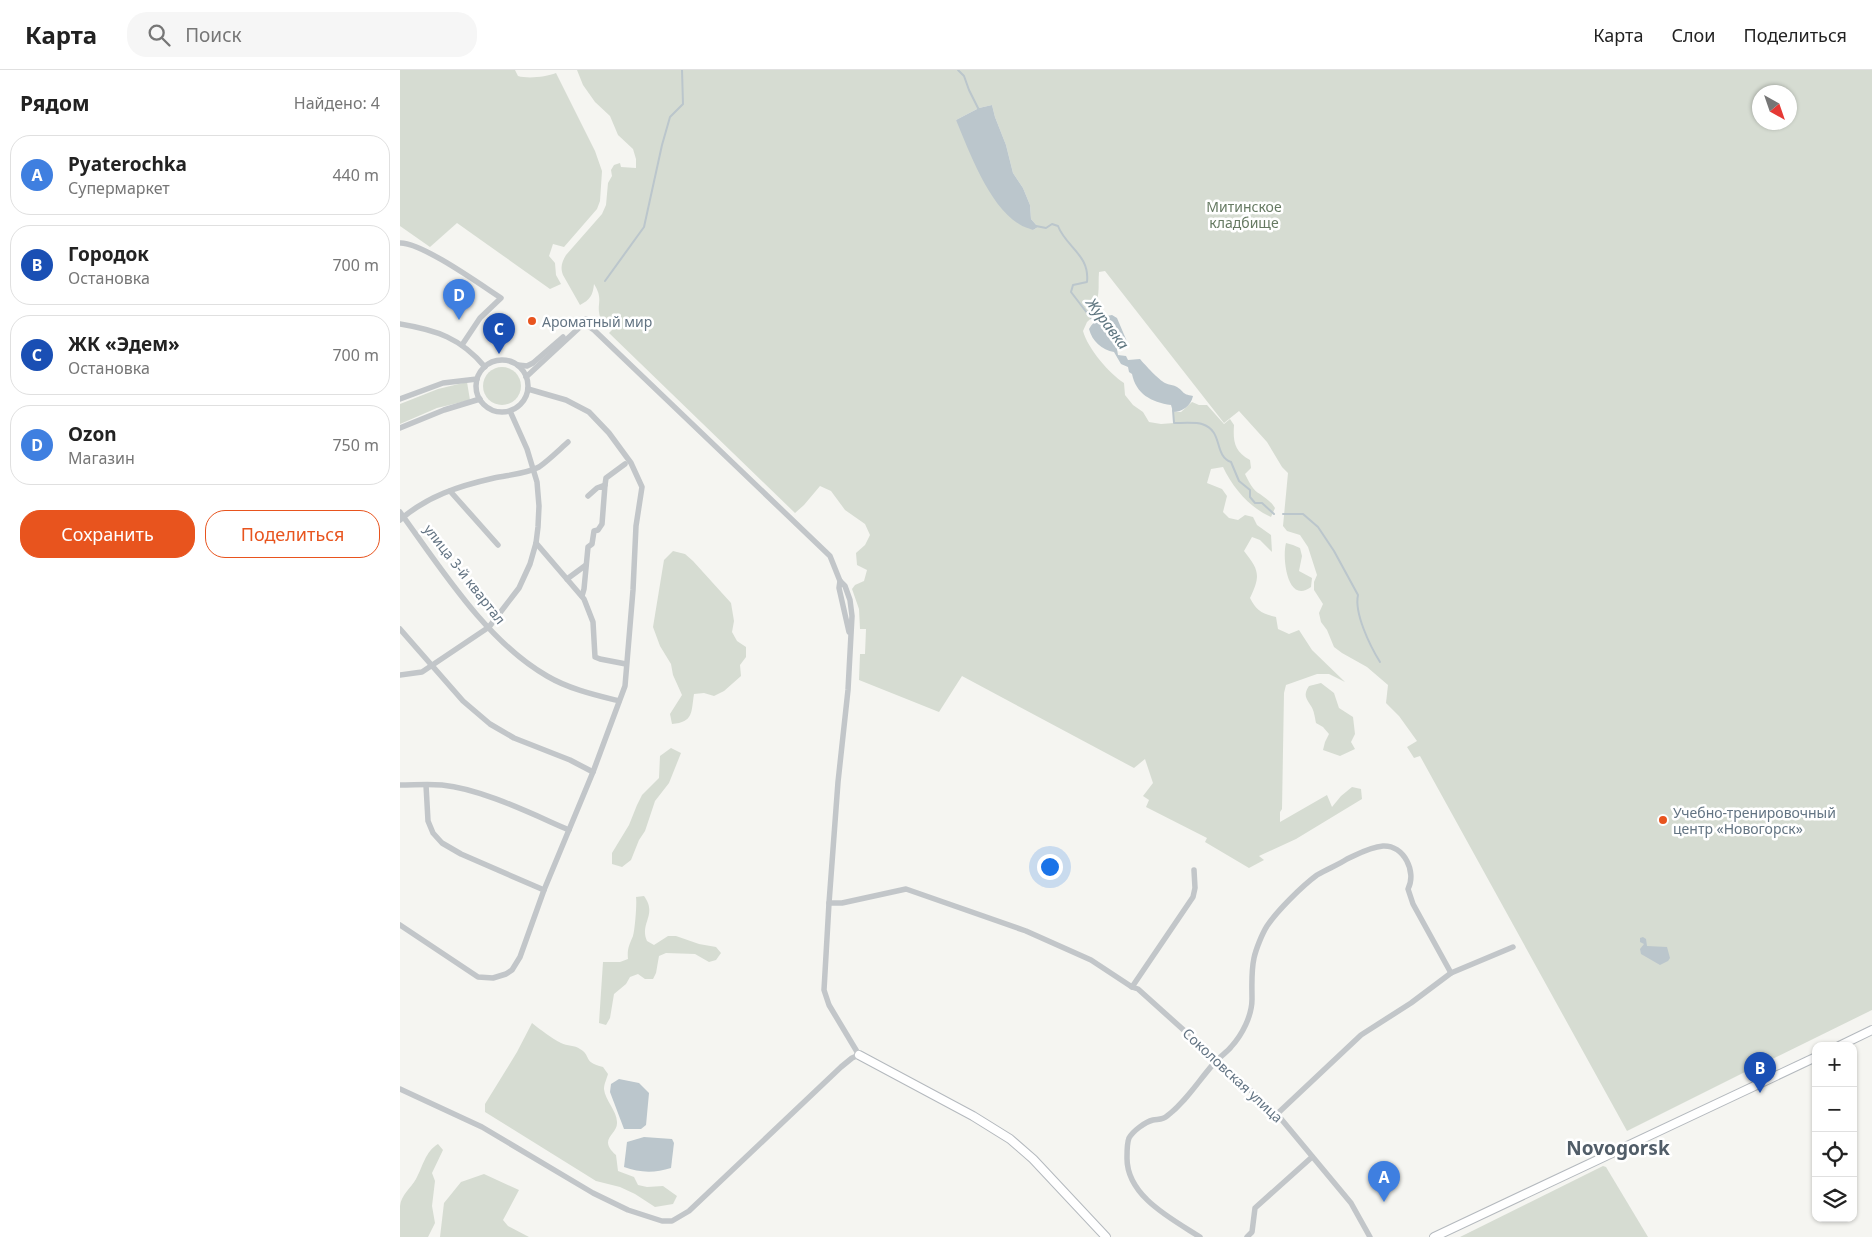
<!DOCTYPE html>
<html lang="ru">
<meta charset="utf-8">
<style>
body{margin:0;font-family:"Noto Sans",sans-serif;background:#f6f6f6;color:#222}
.controls{position:absolute;right:15px;bottom:15px;display:grid;overflow:hidden;border-radius:10px;box-shadow:0 1px 4px #0004}
.controls button{width:45px;height:45px;display:grid;place-items:center;padding:0;border:0;border-bottom:1px solid #e0e0e0;background:#fff;color:#222;font:25px sans-serif}
.compass{position:absolute;left:1352px;top:15px;width:45px;height:45px;border-radius:50%;background:#fff;box-shadow:0 1px 4px #0004;rotate:140deg}
.you{position:absolute;left:649px;top:796px;width:18px;height:18px;margin:-12px;border:4px solid #fff;border-radius:50%;background:#1a73e8;box-shadow:0 0 0 8px #1a73e833}
.badge{display:grid;place-items:center;width:32px;height:32px;border-radius:50%;background:#e8541e;color:#fff;font-size:16px;font-weight:700}
.pin{position:absolute;translate:-50% -41px;filter:drop-shadow(0 1px 2px #0008)}
.pin::after{content:'';position:absolute;top:26px;width:18px;height:15px;background:inherit;clip-path:polygon(0 0,100% 0,50% 100%)}
.list{margin:0;padding:0;list-style:none}
h2{display:flex;justify-content:space-between;align-items:center;height:65px;margin:0;padding:0 20px;font-size:21px}
h2 small{font-size:16px;font-weight:400;color:#767676}
.list li{display:grid;grid-template-columns:32px 1fr auto;gap:15px;align-items:center;box-sizing:border-box;height:80px;margin:0 10px 10px;padding:0 10px;border:1px solid #e0e0e0;border-radius:20px}
.list b{display:block;font-size:19px;white-space:nowrap}
.list p{margin:0;font-size:16px;white-space:nowrap;color:#767676}
.list em{font-size:16px;font-style:normal;color:#767676}
.actions{display:flex;gap:10px;padding:15px 20px}
.actions a{flex:1;padding:11px 0;border:1px solid #e8541e;border-radius:20px;text-align:center;font-size:18px;color:#e8541e}
.actions .main{background:#e8541e;color:#fff}
.icon{flex:none;width:28px;height:28px;fill:none;stroke:currentColor;stroke-width:2;stroke-linecap:round;stroke-linejoin:round}
.map{position:relative;flex:none;width:1472px;height:1167px;overflow:hidden}
header{display:flex;align-items:center;gap:30px;box-sizing:border-box;height:70px;padding:0 25px;background:#fff;border-bottom:1px solid #e0e0e0}
header strong{font-size:24px}
nav{display:flex;gap:28px;margin-inline-start:auto;font-size:18px}
.search{width:350px;height:45px;background:#f6f6f6;display:flex;align-items:center;gap:12px;box-sizing:border-box;padding:0 18px;border-radius:20px;color:#767676;font-size:19px}
main{display:flex}
aside{flex:1;background:#fff}
.map>svg:first-child{display:block}
</style>
<header>
<strong>Карта</strong>
<div class="search"><svg class="icon" aria-label="search" viewBox="0 0 24 24"><circle cx="10" cy="10" r="6"/><path d="M15 15l6 6"/></svg>Поиск</div>
<nav><a>Карта</a><a>Слои</a><a>Поделиться</a></nav>
</header>
<main>
<aside>
<h2>Рядом<small>Найдено: 4</small></h2>
<ul class="list">
<li><span class="badge" style="background:#3f7fe0">A</span><div><b>Pyaterochka</b><p>Супермаркет</p></div><em>440 m</em></li>
<li><span class="badge" style="background:#1a4fb4">B</span><div><b>Городок</b><p>Остановка</p></div><em>700 m</em></li>
<li><span class="badge" style="background:#1a4fb4">C</span><div><b>ЖК «Эдем»</b><p>Остановка</p></div><em>700 m</em></li>
<li><span class="badge" style="background:#3f7fe0">D</span><div><b>Ozon</b><p>Магазин</p></div><em>750 m</em></li>
</ul>
<div class="actions"><a class="main">Сохранить</a><a>Поделиться</a></div>
</aside>
<div class="map">
<svg width="1472" height="1167" viewBox="0 0 1472 1167">
<rect width="100%" height="100%" fill="#f5f5f1"/>
<g fill="#d6dcd2" fill-rule="evenodd">
<path d="M0 0H115L118 6C128 9 146 7 156 3L195 81 202 101 200 131 197 139 164 177 153 174 149 186 155 193 156 205 161 214 150 219 57 153 30 177 0 156Z"/>
<path d="M177 0H1472V940L1362 994 1363 996 1354 1000 1353 998 1227 1061 1020 686 1014 688 1007 677 1017 671 999 646 986 633 988 615 967 597 942 583 934 577 927 560 921 552 919 543 923 534 914 520V512L917 505 908 477 900 465 887 461 883 456 888 403 882 397 867 372 839 341 824 353 705 201 699 202C698 213 700 223 696 233L700 240 687 252 683 261C688 279 709 303 724 313L725 325 733 335 743 342 749 352 761 354 774 353 773 342H781L792 332 799 335H807L824 354 830 349 834 355C833 371 834 381 850 390L851 398 845 404C848 410 853 421 860 424 866 429 871 431 875 438L871 447C850 438 833 418 823 397L811 399 807 413 822 419 827 426 823 442 829 448 838 450 845 445 853 447 857 455 871 465 872 482 860 470 852 467 844 481C859 500 861 505 850 528 856 540 862 544 876 547L878 559 889 564 899 560 912 580 945 612 929 604H917L886 615 884 623 882 739 880 742V752L927 725 932 737 941 726 952 717 961 719 962 729 896 769 859 786 864 790 849 798 805 772 807 768 746 737 749 730 743 726 753 713 745 689 734 698 562 606 539 642 459 610 460 584H465L466 559H460L459 539 452 519 455 515 464 511 467 500 457 495 456 483 465 475 470 465 465 454 445 440 431 421 420 416 404 435 395 443 209 263 217 255 210 249 200 247C196 233 204 230 194 214 193 225 190 230 180 235L163 205C160 197 162 192 166 185L202 144 206 135 208 113 212 106 211 100 214 95 220 93 221 97 236 98V89L233 79 218 65 210 46 195 32 183 15ZM1360 22H1390V52H1360ZM592 35 595 47 606 75 613 103 623 118 630 135 631 149 638 157 633 160 556 50 579 38Z"/>
<circle cx="102" cy="316" r="19"/>
<polygon points="67,312 70,330 37,338 0,354 0,334 38,319"/>
<path d="M886 473 893 475 900 478 902 486 899 501 912 508 911 517C887 535 882 487 886 473Z"/>
<path d="M273 481 285 484 293 491 331 533 334 551 332 562 337 571 346 577V587L340 595 341 606 324 621 314 626 304 623 294 624C291 642 294 652 272 654L270 644 282 625 273 605 271 594 260 576 253 557 264 490Z"/>
<path d="M921 613 934 623 939 638 953 647 955 664 951 672 955 679 940 686 923 680 925 672 929 664 923 657 916 653C915 648 914 640 911 636 906 628 903 625 909 616Z"/>
<polygon points="271,678 281,683 269,713 255,731 245,761 239,770 231,790 222,797 212,794 212,783 229,755 237,735 242,725 259,708 260,686"/>
<path d="M244 826C258 845 239 853 247 871L254 875 268 866H276L299 874 316 877 321 883 316 890 309 892 295 884 266 883 259 886 256 903 253 909H245L238 904 230 907 226 914 214 924 210 948 206 955 199 953 203 892H220L228 889C227 880 229 875 233 866 235 860 237 833 236 827Z"/>
<path d="M132 953C141 960 151 968 161 973 167 976 175 975 180 979 192 986 182 992 203 997L208 1004C207 1008 204 1014 204 1019 205 1030 217 1041 217 1052 218 1065 197 1068 216 1085L218 1101 234 1107 238 1115 247 1117 263 1116 277 1126 273 1134 255 1137 235 1124 220 1117 196 1111 85 1042V1034L117 982Z"/>
<path d="M38 1074 43 1080 32 1103 35 1111 32 1136 35 1153 28 1167H0C0 1157 0 1146 0 1136 1 1125 11 1118 16 1109 23 1096 25 1082 38 1074Z"/>
<polygon points="1203,1096 1206,1097 1248,1167 1060,1167"/>
<polygon points="84,1104 119,1120 103,1150 108,1156 129,1167 40,1167 44,1133 61,1112"/>
</g>
<g fill="#bbc6cc">
<path d="M592 35 595 47 606 75 613 103 623 118 630 135 631 149 638 157 633 160C629 158 623 157 619 154 589 136 569 81 556 50L579 38Z"/>
<path d="M712 245 717 248 728 274 717 279 718 285 726 286 728 290 740 289C745 295 759 310 765 313 769 315 774 315 777 317 785 322 781 324 793 326 791 336 782 342 773 342L771 335C751 332 736 324 732 304L729 302 728 297 721 294 714 282C702 280 692 271 689 259 695 249 701 247 712 245Z"/>
<polygon points="1243,867 1246,869 1247,876 1267,877 1270,888 1268,891 1260,895 1241,884 1240,879 1244,874 1240,872 1240,868"/>
<polygon points="219,1009 239,1013 249,1023 246,1055 241,1059 224,1059 210,1022 211,1014"/>
<path d="M244 1067 272 1069 274 1073 271 1098C255 1103 240 1103 224 1097L227 1072Z"/>
</g>
<g fill="none" stroke-linecap="round" stroke-linejoin="round">
<g stroke="#bbc6cc" stroke-width="2">
<polyline points="558,0 564,6 569,20 579,40"/>
<path d="M636 156 646 158 652 154 658 156C666 177 690 185 687 212L673 215 671 222 694 252"/>
<polyline points="205,211 244,157 262,75 270,47 283,34 282,0"/>
<path d="M773 340 774 353C782 353 797 352 802 354 824 361 813 385 831 392L839 411 850 420V427L855 433H862L874 444"/>
<path d="M883 444H903L918 457 934 481 958 525C954 543 970 576 980 592"/>
</g>
<g stroke="#b4b9be" stroke-width="10">
<g id="secondary">
<polyline points="1439,976 1472,960"/>
<polyline points="459,985 573,1046 610,1069 633,1089 706,1167"/>
<polyline points="1034,1167 1416,987"/>
</g>
</g>
<g stroke="#c2c6c9" stroke-width="5.5">
<path d="M0 173C21 172 81 215 101 228L80 248 62 275"/>
<path d="M0 254C36 260 61 268 85 297"/>
<polyline points="176,256 186,249 191,256"/>
<circle cx="102" cy="316" r="26"/>
<polyline points="118,295 127,296 133,293 163,267"/>
<polyline points="0,329 43,313 77,309"/>
<polyline points="0,358 44,340 80,329"/>
<polyline points="205,415 206,408 225,394"/>
<polyline points="50,421 98,475"/>
<path d="M0 442C40 497 87 572 147 606 169 619 195 625 219 631"/>
<path d="M0 450C27 426 59 416 94 408 108 405 126 404 139 397 149 390 159 380 168 372"/>
<polyline points="136,473 184,529 193,552 195,587 200,589 226,594"/>
<polyline points="167,509 186,495"/>
<polyline points="440,511 439,518 449,562"/>
<polyline points="182,526 184,519 188,477 192,474 194,461 198,460 202,454 205,415 197,418 188,426"/>
<polyline points="0,559 63,631 90,654 114,668 170,690 193,702"/>
<polyline points="0,605 22,602 89,557 119,518 130,494 136,473 138,457 139,436 137,412 127,379 110,341"/>
<path d="M0 715C14 715 28 714 42 715 82 719 132 744 169 760"/>
<polyline points="26,715 28,751 33,763 42,773 61,784 144,820"/>
<polyline points="429,833 442,833 506,819 626,861 691,890 732,917 738,919 877,1044 951,1133 970,1167"/>
<polyline points="0,855 78,907 93,908 106,904 112,900 120,887 144,820 193,702 225,616 233,520 236,456 242,417 231,393 209,363 189,342 166,330 128,319"/>
<polyline points="732,917 793,827 795,818 794,800"/>
<polyline points="0,1019 82,1057 193,1123 228,1140 262,1151 272,1151 289,1141 441,997 452,988 459,985 429,935 424,920 429,833 438,712 448,620 452,546 450,530 445,516 440,511 430,486 194,260 185,254 180,257 126,307"/>
<polyline points="877,1044 961,965 1011,933 1051,903 1113,877"/>
<path d="M800 1167C772 1149 726 1126 727 1087 727 1082 727 1073 729 1068 733 1061 745 1052 753 1050 758 1049 763 1050 767 1046 787 1031 800 1008 817 990 822 985 827 982 831 977 842 965 852 946 852 929 852 915 851 902 854 888 856 879 862 864 867 856 877 841 902 816 917 805 927 799 938 795 947 789 958 784 970 777 983 776 1004 775 1017 802 1008 819L1013 834 1051 903"/>
<polyline points="847,1167 852,1162 855,1138 912,1087"/>
</g>
<use href="#secondary" stroke="#fff" stroke-width="8"/>
</g>
<g fill="#e8541e" stroke="#fff" stroke-width="2">
<circle cx="132" cy="251" r="5"/>
<circle cx="1263" cy="750" r="5"/>
</g>
<g text-anchor="middle" dominant-baseline="central" stroke-width="5" stroke-linejoin="round" paint-order="stroke">
<g font-size="14" fill="#667a62" stroke="#fff">
<text x="844" y="136">Митинское<tspan x="844" dy="16">кладбище</tspan></text>
</g>
<g font-size="14" fill="#637483" stroke="#fff" text-anchor="start">
<text x="142" y="251">Ароматный мир</text>
<text x="1273" y="742">Учебно-тренировочный<tspan x="1273" dy="16">центр «Новогорск»</tspan></text>
</g>
<g font-size="14" fill="#637483" stroke="#fff">
<text transform="translate(65 504) rotate(52)">улица 3-й квартал</text>
<text transform="translate(833 1005) rotate(43)">Соколовская улица</text>
</g>
<g font-size="15" font-style="italic" fill="#5f7680" stroke="#fff">
<text transform="translate(708 253) rotate(53)">Журавка</text>
</g>
<g font-size="19" font-weight="bold" fill="#515d68" stroke="#fff">
<text x="1218" y="1078">Novogorsk</text>
</g>
</g>
</svg>
<div class="controls">
<button>+</button>
<button>−</button>
<button><svg class="icon" aria-label="locate" viewBox="0 0 24 24"><circle cx="12" cy="12" r="6"/><path d="M12 2v4M12 18v4M2 12h4M18 12h4"/></svg></button>
<button><svg class="icon" aria-label="layers" viewBox="0 0 24 24"><path d="M12 4l9 5-9 5-9-5zM3 14l9 5 9-5"/></svg></button>
</div>
<svg class="compass" viewBox="-18 -18 36 36"><path d="M0-13l5 13h-10z" fill="#e53935"/><path d="M0 13l5-13h-10z" fill="#767676"/></svg>
<div class="you"></div>
<div class="pin badge" style="left:984px;top:1132px;background:#3f7fe0">A</div>
<div class="pin badge" style="left:1360px;top:1023px;background:#1a4fb4">B</div>
<div class="pin badge" style="left:99px;top:284px;background:#1a4fb4">C</div>
<div class="pin badge" style="left:59px;top:250px;background:#3f7fe0">D</div>
</div>
</main>
